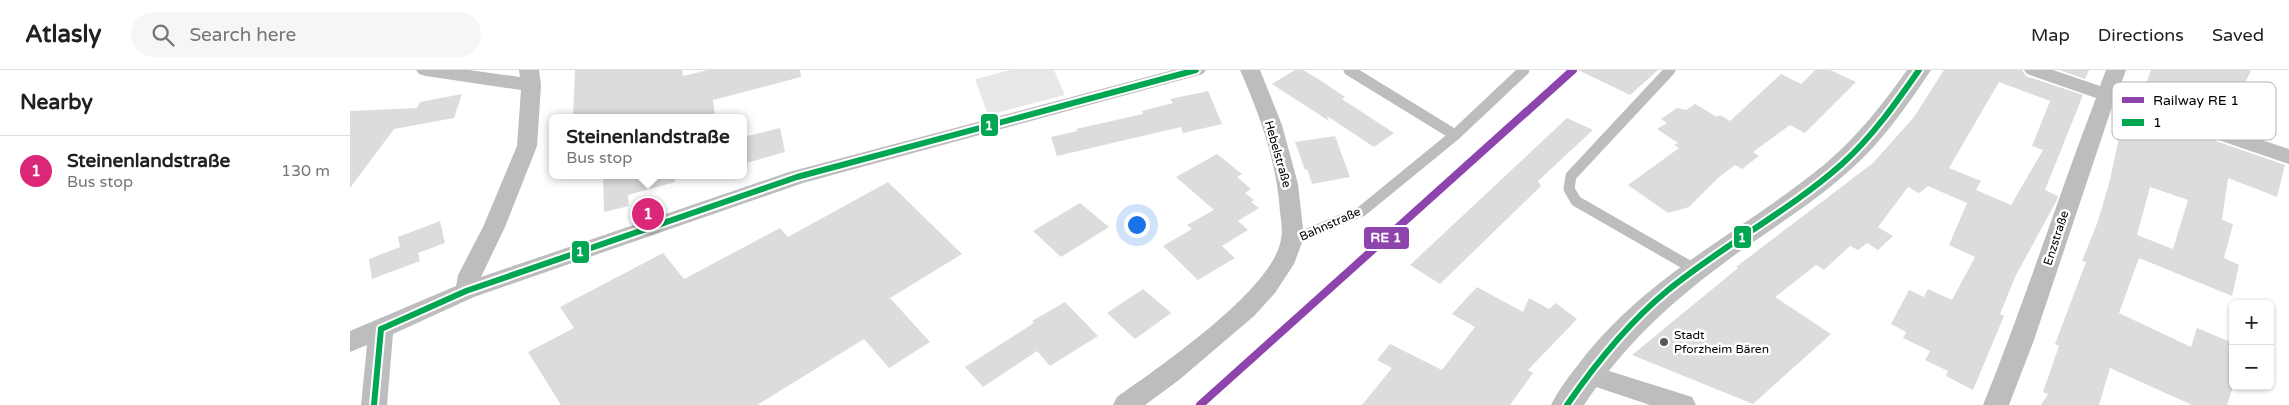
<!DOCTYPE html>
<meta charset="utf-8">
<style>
body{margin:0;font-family:"Varela Round",sans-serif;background:#f6f6f6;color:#202124}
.controls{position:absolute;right:15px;bottom:15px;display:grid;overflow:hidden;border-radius:8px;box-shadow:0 1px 4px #0004}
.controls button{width:45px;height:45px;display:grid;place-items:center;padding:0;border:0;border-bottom:1px solid #e0e0e0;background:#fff;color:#202124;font:25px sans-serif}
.you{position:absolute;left:786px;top:154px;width:18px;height:18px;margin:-12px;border:4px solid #fff;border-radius:50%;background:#1a73e8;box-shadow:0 0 0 8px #1a73e833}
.badge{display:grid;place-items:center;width:32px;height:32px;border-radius:50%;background:#db2777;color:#fff;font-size:16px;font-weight:700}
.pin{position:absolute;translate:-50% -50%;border:2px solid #fff;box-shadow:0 1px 5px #0006}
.popup{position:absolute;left:199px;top:44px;width:198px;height:65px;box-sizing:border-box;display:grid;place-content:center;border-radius:8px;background:#fff;filter:drop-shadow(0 1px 4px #0005);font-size:16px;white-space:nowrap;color:#757577}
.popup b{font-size:19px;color:#202124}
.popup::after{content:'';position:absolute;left:50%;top:100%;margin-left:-10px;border:10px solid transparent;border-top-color:#fff}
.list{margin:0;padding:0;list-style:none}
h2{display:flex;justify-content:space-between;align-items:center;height:65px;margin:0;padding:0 20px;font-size:21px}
h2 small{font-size:16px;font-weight:400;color:#757577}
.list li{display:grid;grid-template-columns:32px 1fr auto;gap:15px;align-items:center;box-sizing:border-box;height:70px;padding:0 20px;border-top:1px solid #e0e0e0}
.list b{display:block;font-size:19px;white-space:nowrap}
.list p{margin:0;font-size:16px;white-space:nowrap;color:#757577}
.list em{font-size:16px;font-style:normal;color:#757577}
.icon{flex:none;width:28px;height:28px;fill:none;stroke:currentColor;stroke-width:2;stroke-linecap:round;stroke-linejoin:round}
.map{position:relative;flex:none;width:1939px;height:335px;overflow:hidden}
header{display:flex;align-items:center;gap:30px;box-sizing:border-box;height:70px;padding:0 25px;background:#fff;border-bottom:1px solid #e0e0e0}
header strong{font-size:24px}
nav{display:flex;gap:28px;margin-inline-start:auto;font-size:18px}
.search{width:350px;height:45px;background:#f6f6f6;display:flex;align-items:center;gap:12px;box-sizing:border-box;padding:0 18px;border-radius:28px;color:#757577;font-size:19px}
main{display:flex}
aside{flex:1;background:#fff}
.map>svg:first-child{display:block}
</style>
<header>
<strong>Atlasly</strong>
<div class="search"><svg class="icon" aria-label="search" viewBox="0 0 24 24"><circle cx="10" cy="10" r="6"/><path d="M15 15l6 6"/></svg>Search here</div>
<nav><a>Map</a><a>Directions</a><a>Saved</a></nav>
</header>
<main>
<aside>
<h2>Nearby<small></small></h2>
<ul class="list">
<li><span class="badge">1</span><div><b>Steinenlandstraße</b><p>Bus stop</p></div><em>130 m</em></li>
</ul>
</aside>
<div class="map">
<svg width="1939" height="335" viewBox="0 0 1939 335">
<rect width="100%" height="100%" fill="#fff"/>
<polygon fill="#e8e8e8" points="661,0 704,0 715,25 638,45 625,9"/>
<g fill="#dcdcdc" fill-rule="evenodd">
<polygon points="225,0 332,0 333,6 358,0 450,0 451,7 363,30 365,48 223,48"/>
<polygon points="945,0 953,0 973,12 995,27 992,29 1044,63 1024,77 977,46 979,51 922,14"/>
<polygon points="1228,0 1308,0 1280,25"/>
<polygon points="1465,0 1480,0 1506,12 1455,63 1440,55 1403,82 1409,86 1392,99 1385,95 1368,108 1339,137 1318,143 1278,115 1329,78 1324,75 1328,73 1307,59 1317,53 1311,49 1327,38 1336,40 1345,34 1367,47 1370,45 1380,51 1431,4 1451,14"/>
<path d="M1594 0H1672L1676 6 1733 25 1695 120 1708 126 1706 132 1666 205 1650 244 1654 246 1623 320 1596 306 1598 301 1575 290 1580 281 1553 268 1556 262 1541 254 1559 220 1574 227 1578 219 1602 230 1625 187 1599 175 1617 133 1578 116 1569 123 1558 117 1528 157 1543 166 1528 180 1517 173 1508 180 1500 176 1474 200 1466 195 1425 227 1481 264 1403 334 1282 285 1388 198 1386 197 1523 93 1564 47ZM1649 12 1700 31 1682 76 1693 80 1661 135 1626 120 1631 111 1599 98Z"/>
<polygon points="1709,0 1739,0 1735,9"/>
<polygon points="1801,0 1901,0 1883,40 1879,57 1791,28"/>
<polygon points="858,21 872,54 833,63 831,57 707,86 701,67 727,61 726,59 793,44 792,41 823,33 820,29"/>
<polygon points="112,24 104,48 44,59 0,118 0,41 67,38 70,32"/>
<path d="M1779 41 1935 95 1927 127 1878 108 1872 150 1883 154 1874 188 1889 195 1882 226 1789 188 1769 243 1841 277 1847 258 1883 273V317L1877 335H1842L1760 298 1749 335H1691L1698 324 1693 322 1709 276 1705 274 1736 192 1732 191 1748 151 1760 110 1769 67ZM1800 117 1838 130 1823 179 1787 165Z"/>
<polygon points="1217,48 1243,60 1188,111 1191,116 1090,214 1060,195"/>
<polygon points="430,58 435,82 393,94 393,67"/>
<polygon points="985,66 1000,107 962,114 957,99 955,100 945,72"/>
<polygon points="867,84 892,104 887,107 901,119 895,123 904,130 901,132 909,138 888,151 898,160 872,176 885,188 848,210 813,176 842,159 837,155 864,140 826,107"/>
<polygon points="253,105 325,105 325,112 278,125 279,136 254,142"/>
<polygon points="538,112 612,184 540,228 580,272 539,298 514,269 407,335 211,335 178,282 224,258 210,237 313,183 334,209 430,158 438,167"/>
<polygon points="730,133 759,157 711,187 683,161"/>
<polygon points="90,151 95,173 68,183 70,191 22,209 19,189 50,177 48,167"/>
<polygon points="1127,217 1173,242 1179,228 1199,239 1206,233 1227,249 1178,300 1183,303 1160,335 1012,335 1042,298 1027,290 1040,274 1092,300 1125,257 1102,244"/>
<polygon points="793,219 821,243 785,269 757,243"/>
<polygon points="715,232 748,266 700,296 687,281 633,317 615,297 684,253 682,251"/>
</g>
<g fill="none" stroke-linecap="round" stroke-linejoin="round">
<g stroke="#bdbdbd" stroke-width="11">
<polyline points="999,0 1105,65"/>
<polyline points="1320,0 1221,106 1219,119 1226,131 1346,200"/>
<polyline points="943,170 1012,141 1105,65 1174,0"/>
</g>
<g fill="#bdbdbd" fill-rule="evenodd">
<polygon points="66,0 119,0 170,7 169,0 189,0 191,15 187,76 155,157 131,207 439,102 823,0 856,0 853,4 453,113 124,227 43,264 37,335 11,335 17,275 0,282 0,261 106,216 108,205 133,157 167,76 171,20 76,6 69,4"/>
<path d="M890 0H910L932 55 948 114 954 167 944 194 925 223 904 246 829 310 795 335H763L767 327C808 298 924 219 931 169 933 160 931 151 930 142 927 93 910 45 890 0Z"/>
<path d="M1674 0H1703L1750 16 1756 0H1776L1768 22 1939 79V94L1763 34 1684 270 1659 335H1633C1674 234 1707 130 1746 28L1677 4Z"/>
<polygon points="1237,294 1342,327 1346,335 1300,335 1228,311 1224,304 1228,297"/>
</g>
<path fill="#bfbfbf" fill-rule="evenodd" d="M1557 0H1581C1557 36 1532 72 1500 100 1467 130 1429 154 1393 179 1328 226 1279 268 1234 335H1201C1209 319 1220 305 1231 291 1298 204 1392 162 1475 94 1507 67 1533 34 1557 0Z"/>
<g stroke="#fff" stroke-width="10">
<g id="bus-1">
<polyline points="31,259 116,221 447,107 846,0"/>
<polyline points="24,335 31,259"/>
<path d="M1217 335C1246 293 1277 254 1317 221 1373 175 1438 142 1492 94 1522 67 1546 33 1569 0"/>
</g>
</g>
<use href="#bus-1" stroke="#00a651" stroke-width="6"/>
<g stroke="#fff" stroke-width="11">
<polyline id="rail-1" points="850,335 1223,0"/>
</g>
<use href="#rail-1" stroke="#8e44ad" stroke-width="8"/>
</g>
<circle fill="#595959" stroke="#fff" stroke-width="2" cx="1314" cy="272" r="5"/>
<g text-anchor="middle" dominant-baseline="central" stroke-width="5" stroke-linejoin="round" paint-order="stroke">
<g font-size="12" fill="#000" stroke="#fff">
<text transform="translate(928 84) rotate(74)">Hebelstraße</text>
<text transform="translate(980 154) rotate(-24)">Bahnstraße</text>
<text transform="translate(1706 168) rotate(-72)">Enzstraße</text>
</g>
<g font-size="12" fill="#000" stroke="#fff" text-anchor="start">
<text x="1324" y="265">Stadt<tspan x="1324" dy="14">Pforzheim Bären</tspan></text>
</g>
</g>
<rect x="1762" y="12" width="164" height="58" rx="8" fill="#fff" stroke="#b2b2b2" stroke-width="1"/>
<rect x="1772" y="27" width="22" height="6" fill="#8e44ad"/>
<rect x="1772" y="49" width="22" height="7" fill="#00a651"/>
<g font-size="14" fill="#000">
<text x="1803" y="35">Railway RE 1</text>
<text x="1803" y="57">1</text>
</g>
<g stroke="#fff" stroke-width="2">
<rect x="630" y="43" width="19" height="24" rx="5" fill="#00a651"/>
<rect x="1383" y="155" width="19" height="24" rx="5" fill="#00a651"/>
<rect x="1013" y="156" width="47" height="24" rx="5" fill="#8e44ad"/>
<rect x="221" y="170" width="19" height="24" rx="5" fill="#00a651"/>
</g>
<g font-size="14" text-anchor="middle" font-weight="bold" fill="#fff">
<text x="639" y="60">1</text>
<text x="1392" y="172">1</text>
<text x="1036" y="172">RE 1</text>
<text x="230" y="186">1</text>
</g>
</svg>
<div class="controls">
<button>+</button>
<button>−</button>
</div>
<div class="you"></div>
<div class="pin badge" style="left:298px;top:144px">1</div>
<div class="popup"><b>Steinenlandstraße</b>Bus stop</div>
</div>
</main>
